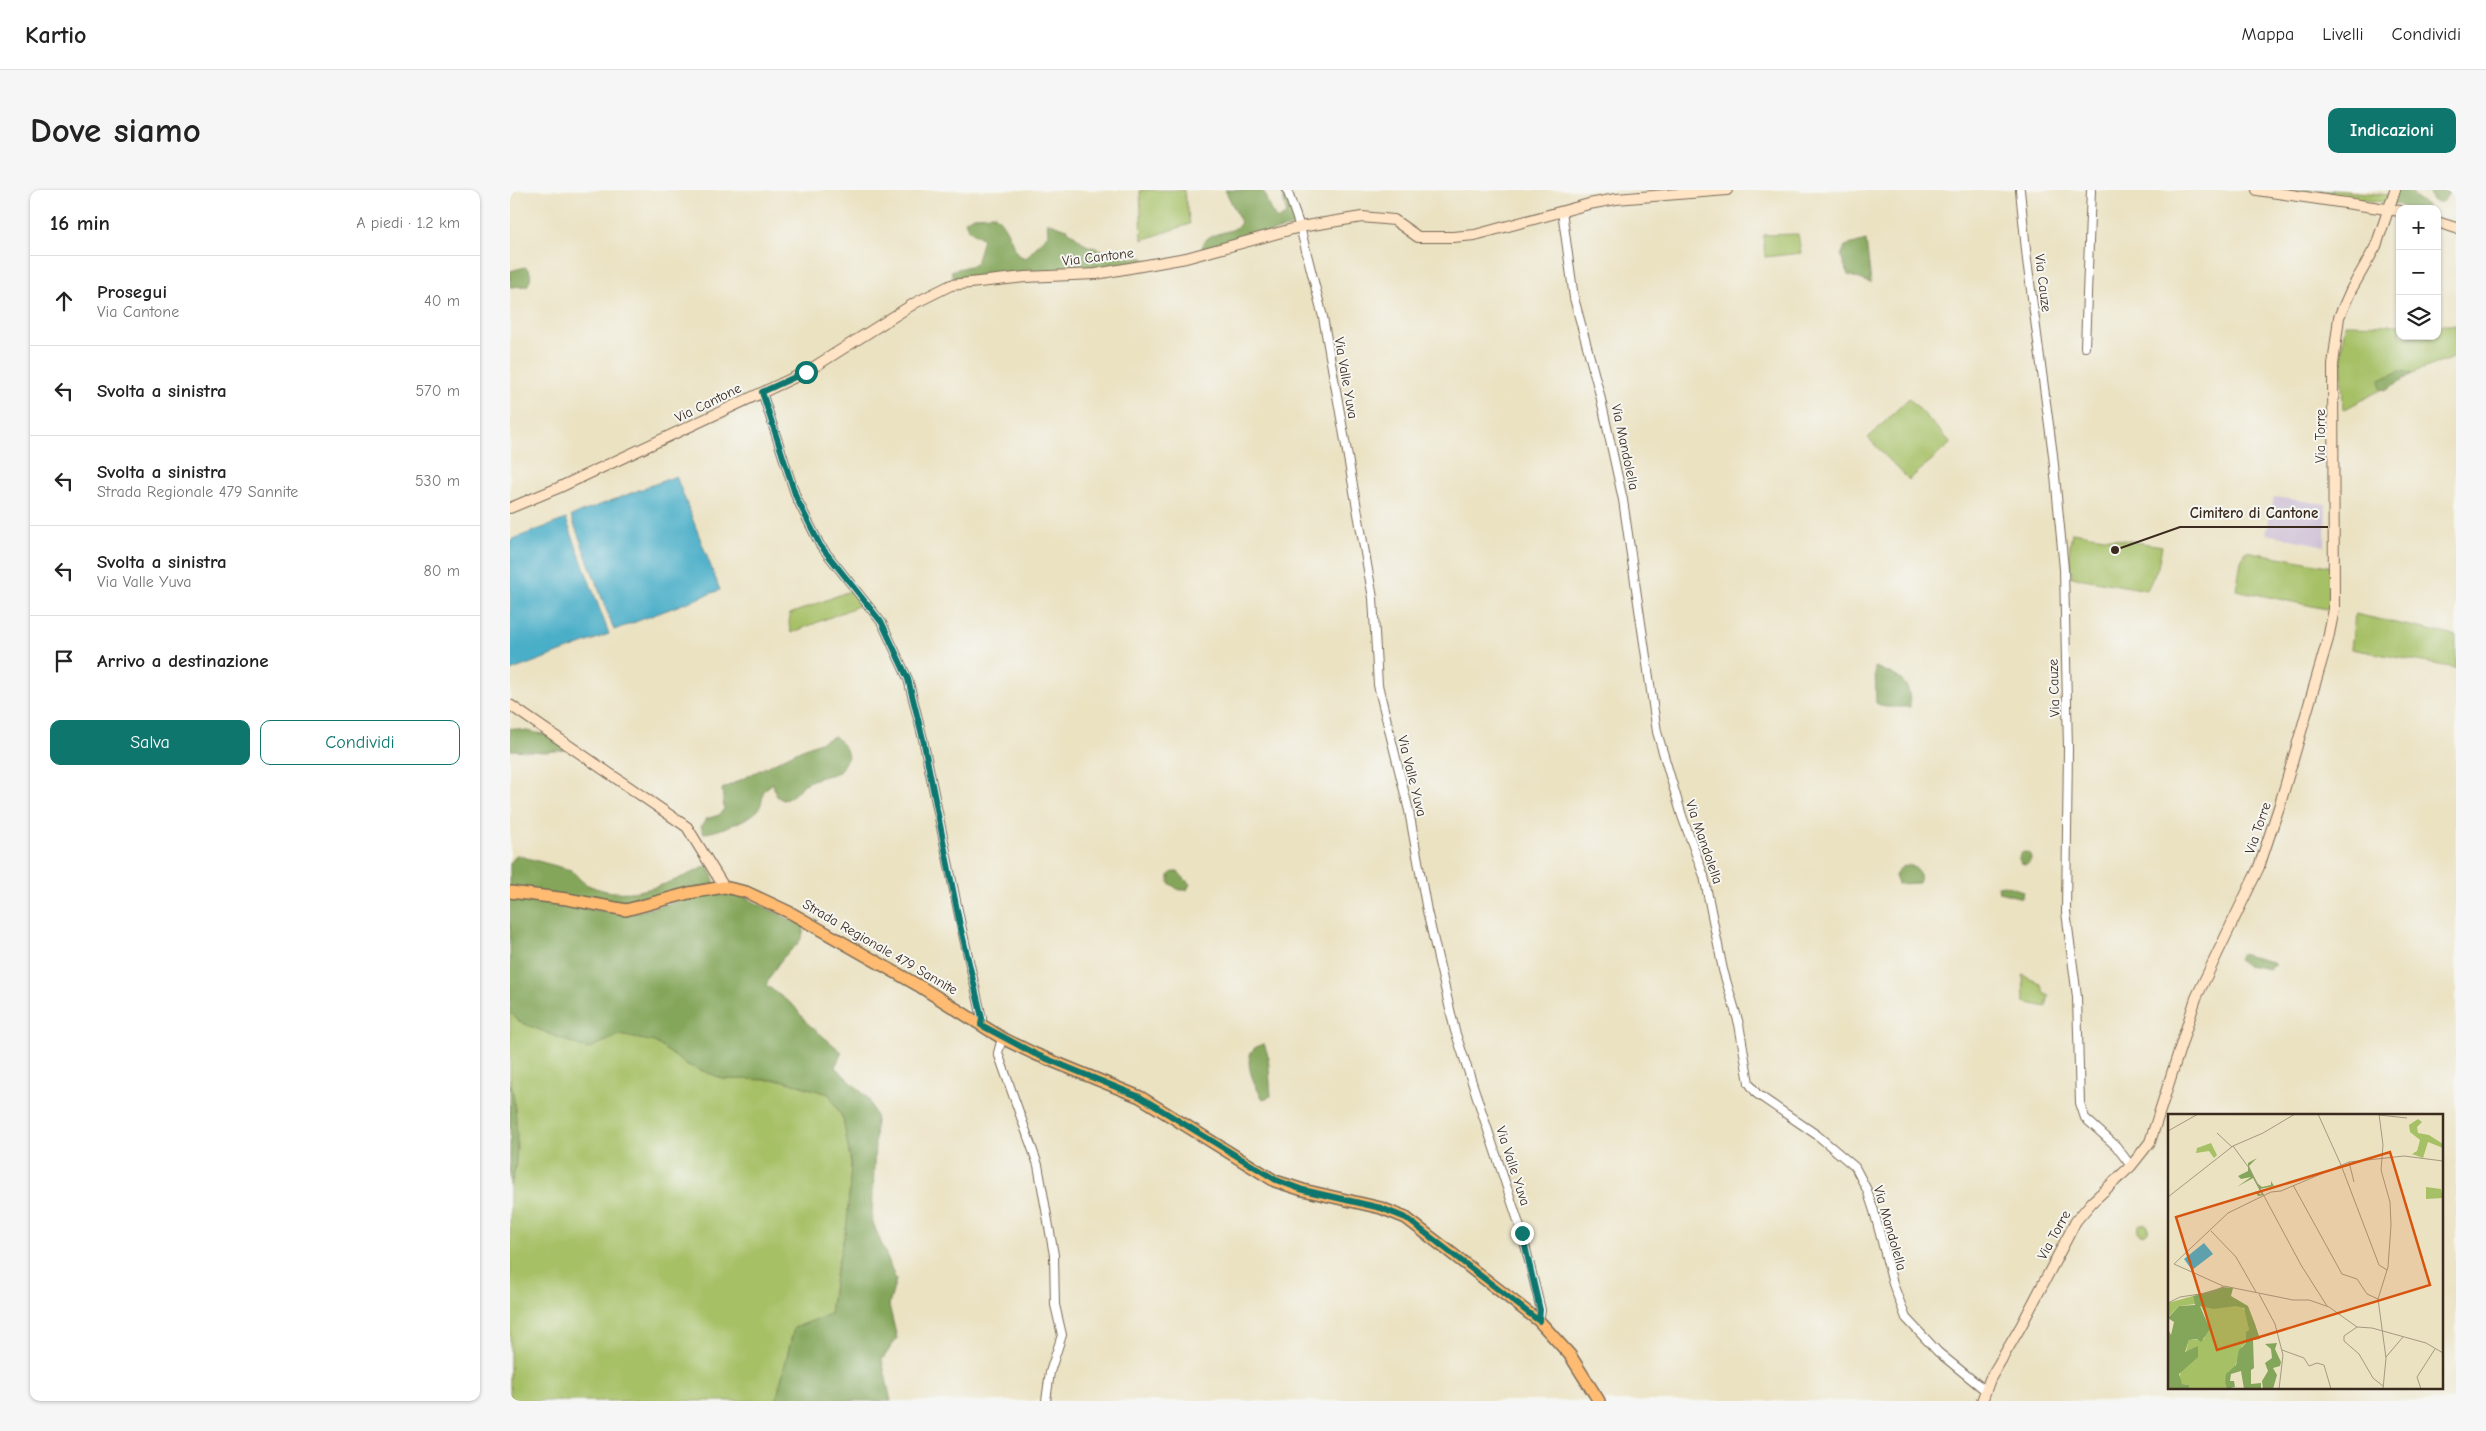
<!DOCTYPE html>
<html lang="it">
<meta charset="utf-8">
<style>
body{margin:0;font-family:"Comic Neue",sans-serif;background:#f6f6f6;color:#222}
.controls{position:absolute;right:15px;top:15px;display:grid;overflow:hidden;border-radius:10px;box-shadow:0 1px 4px #0004}
.controls button{width:45px;height:45px;display:grid;place-items:center;padding:0;border:0;border-bottom:1px solid #e0e0e0;background:#fff;color:#222;font:25px sans-serif}
.stop{position:absolute;width:15px;height:15px;margin:-11px;border:4px solid #0f766e;border-radius:50%;background:#fff}
.stop.end{background:#0f766e;border-color:#fff;box-shadow:0 1px 5px #0008}
.list{margin:0;padding:0;list-style:none}
h2{display:flex;justify-content:space-between;align-items:center;height:65px;margin:0;padding:0 20px;font-size:21px}
h2 small{font-size:16px;font-weight:400;color:#767676}
.list li{display:grid;grid-template-columns:32px 1fr auto;gap:15px;align-items:center;box-sizing:border-box;height:90px;padding:0 20px;border-top:1px solid #e0e0e0}
.list b{display:block;font-size:19px;white-space:nowrap}
.list p{margin:0;font-size:16px;white-space:nowrap;color:#767676}
.list em{font-size:16px;font-style:normal;color:#767676}
.actions{display:flex;gap:10px;padding:15px 20px}
.actions a{flex:1;padding:11px 0;border:1px solid #0f766e;border-radius:10px;text-align:center;font-size:18px;color:#0f766e}
.actions .main{background:#0f766e;color:#fff}
.icon{flex:none;width:28px;height:28px;fill:none;stroke:currentColor;stroke-width:2;stroke-linecap:round;stroke-linejoin:round}
.map{position:relative;flex:none;width:1946px;height:1211px;overflow:hidden;border-radius:10px}
header{display:flex;align-items:center;gap:30px;box-sizing:border-box;height:70px;padding:0 25px;background:#fff;border-bottom:1px solid #e0e0e0}
header strong{font-size:24px}
nav{display:flex;gap:28px;margin-inline-start:auto;font-size:18px}
.intro{display:flex;align-items:center;justify-content:space-between;box-sizing:border-box;height:120px;padding:0 30px}
h1{margin:0;font-size:35px}
.button{padding:12px 22px;border-radius:10px;background:#0f766e;color:#fff;font-size:18px;font-weight:700}
main{display:flex;gap:30px;padding:0 30px}
aside{flex:1;background:#fff;border-radius:10px;box-shadow:0 1px 4px #0004}
.map>svg:first-child{display:block}
</style>
<header>
<strong>Kartio</strong>
<nav><a>Mappa</a><a>Livelli</a><a>Condividi</a></nav>
</header>
<div class="intro"><h1>Dove siamo</h1><a class="button">Indicazioni</a></div>
<main>
<aside>
<h2>16 min<small>A piedi · 1.2 km</small></h2>
<ul class="list">
<li><svg class="icon" aria-label="ahead" viewBox="0 0 24 24"><path d="M12 20V5M6 11l6-6 6 6"/></svg><div><b>Prosegui</b><p>Via Cantone</p></div><em>40 m</em></li>
<li><svg class="icon" aria-label="left" viewBox="0 0 24 24"><path d="M17 20v-9H6M10 6l-5 5 5 5"/></svg><div><b>Svolta a sinistra</b></div><em>570 m</em></li>
<li><svg class="icon" aria-label="left" viewBox="0 0 24 24"><path d="M17 20v-9H6M10 6l-5 5 5 5"/></svg><div><b>Svolta a sinistra</b><p>Strada Regionale 479 Sannite</p></div><em>530 m</em></li>
<li><svg class="icon" aria-label="left" viewBox="0 0 24 24"><path d="M17 20v-9H6M10 6l-5 5 5 5"/></svg><div><b>Svolta a sinistra</b><p>Via Valle Yuva</p></div><em>80 m</em></li>
<li><svg class="icon" aria-label="arrive" viewBox="0 0 24 24"><path d="M6 21V4h12l-3 4 3 4H6"/></svg><div><b>Arrivo a destinazione</b></div></li>
</ul>
<div class="actions"><a class="main">Salva</a><a>Condividi</a></div>
</aside>
<div class="map">
<svg width="1946" height="1211" viewBox="0 0 1946 1211">
<rect width="100%" height="100%" fill="#f6f6f2"/>
<filter id="ink" filterUnits="userSpaceOnUse"><feTurbulence type="fractalNoise" baseFrequency=".02" numOctaves="2"/><feDisplacementMap in="SourceGraphic" scale="10" xChannelSelector="R" yChannelSelector="G"/><feConvolveMatrix kernelMatrix="1 2 1 2 8 2 1 2 1" color-interpolation-filters="sRGB"/></filter>
<filter id="wash" filterUnits="userSpaceOnUse"><feTurbulence type="fractalNoise" baseFrequency=".0096" numOctaves="4" result="noise"/><feDisplacementMap in="SourceGraphic" scale="20" xChannelSelector="R" yChannelSelector="G"/><feGaussianBlur stdDeviation="1.12" result="paint"/><feColorMatrix in="noise" values="0 0 0 0 0 0 0 0 0 0 0 0 0 0 0 0 0 1.4 0 .05"/><feComposite in="paint" operator="in"/></filter>
<g filter="url(#wash)">
<rect width="100%" height="100%" fill="#ebe2c2"/>
<polygon fill="#ccbed4" points="1764,307 1816,314 1815,356 1756,344"/>
<g fill="#a6c065" stroke="#707542">
<polygon points="630,0 674,0 680,34 632,50"/>
<polygon points="1823,0 1879,5 1875,12 1820,7"/>
<polygon points="1288,44 1291,63 1255,67 1253,45"/>
<polygon points="1835,134 1890,135 1890,146 1927,146 1927,135 1946,135 1946,167 1909,180 1833,220 1831,164"/>
<polygon points="1399,208 1441,253 1399,290 1358,248"/>
<polygon points="1562,342 1652,356 1648,377 1637,400 1562,387 1559,363"/>
<polygon points="1736,361 1823,377 1821,420 1726,400 1731,371"/>
<polygon points="342,400 353,414 281,443 279,434 280,424"/>
<polygon points="1845,424 1946,446 1946,478 1841,459"/>
<polygon points="1513,785 1532,795 1534,804 1539,805 1536,817 1514,812"/>
<path d="M0 822 10 832 77 859 110 845 145 852 175 874 214 889 271 890 319 904 333 929 341 974 337 1034 325 1086 320 1125 284 1138 266 1211H0V997C13 964 4 922 0 889 0 867 0 844 0 822Z"/>
<circle cx="1633" cy="1039" r="5.5"/>
</g>
<g fill="#84a65a" stroke="#60683c">
<path d="M715 0H753L760 19 767 30 777 24 771 0H775L786 35 692 62C691 37 724 48 731 32Z"/>
<polygon points="1770,0 1823,0 1820,7"/>
<polygon points="1886,0 1900,0 1906,8 1917,15 1917,19 1899,19 1881,12"/>
<polygon points="1918,0 1940,0 1934,11 1926,13 1922,10"/>
<path d="M485 25C498 37 500 50 508 65L516 68 538 44 537 32 557 39 576 55 613 67 633 68 638 72 583 81 446 94 441 81 466 74 473 49 458 39 455 31 463 26Z"/>
<polygon points="1356,50 1361,93 1338,85 1331,66 1335,56"/>
<path d="M15 77C23 81 21 90 17 96L0 97V81Z"/>
<polygon points="1889,181 1904,183 1875,200 1870,198 1870,190"/>
<path d="M1365 477C1387 486 1401 489 1400 517H1375L1366 513Z"/>
<polygon points="0,538 38,545 56,560 35,562 0,560"/>
<path d="M325 546 336 559 338 567 329 582C319 586 308 587 298 592 288 597 285 608 273 610L266 606 263 593 253 601C253 607 252 614 248 620 241 629 205 643 194 643L191 637 196 629 209 625 214 619 212 599 290 560Z"/>
<circle cx="1515" cy="668" r="6"/>
<path d="M6 665 61 680C67 685 71 692 78 695 119 714 162 692 199 675L205 694 116 716 0 697V674Z"/>
<path d="M1400 675C1408 679 1413 685 1409 693L1388 694 1385 686C1388 679 1392 676 1400 675Z"/>
<polygon points="663,682 668,682 680,694 677,700 669,700 659,693 659,685"/>
<polygon points="1494,695 1513,701 1512,708 1489,702 1488,696"/>
<path d="M207 703 234 707 294 736C294 753 283 757 273 768 266 776 261 785 256 795L284 816 297 833 332 862 325 877 358 908 366 927 362 1030 386 1090 379 1115 387 1148 372 1170 381 1211H266L284 1138 320 1124 325 1086 337 1034 341 974 333 929 319 904 271 890 214 889 175 874 145 852 110 845 77 859 10 832 0 822V706L116 725 180 708Z"/>
<polygon points="1731,764 1762,772 1765,775 1760,779 1736,775 1728,770"/>
<path d="M754 854 758 865 761 906 753 909C743 894 727 859 754 854Z"/>
<path d="M0 889C7 917 11 970 0 997Z"/>
</g>
<g fill="#49aec8" stroke="#426c73">
<polygon points="166,286 210,400 104,440 61,326"/>
<polygon points="56,329 99,444 0,481 0,350"/>
</g>
</g>
<g filter="url(#ink)">
<g fill="none" stroke-linecap="round" stroke-linejoin="round">
<g stroke="#796a57" stroke-width="10">
<g id="minor">
<polyline points="777,0 790,37 813,127 863,408 868,495 899,621 917,721 945,841 1012,1043 1031,1120 1029,1131"/>
<polyline points="1510,0 1517,70 1543,265 1554,379 1558,559 1556,722 1567,807 1570,913 1575,928 1606,956 1621,976"/>
<polyline points="1052,21 1064,108 1090,205 1113,310 1147,542 1172,626 1194,686 1213,780 1229,834 1239,893 1247,904 1307,945 1345,977 1357,1000 1364,1021 1383,1094 1396,1128 1428,1162 1476,1201"/>
<polyline points="1575,157 1581,0"/>
<polyline points="252,202 286,307 310,355 372,433 398,489 413,549 451,735 472,828 471,835"/>
<polyline points="492,848 488,863 528,975 544,1065 545,1115 552,1145 540,1182 536,1211"/>
</g>
</g>
<g stroke="#796a57" stroke-width="12">
<g id="secondary">
<polyline points="1747,0 1890,21"/>
<polyline points="1927,32 1946,38"/>
<polyline points="0,318 48,298 296,182 405,113 441,95 515,87 586,84 676,68 790,37 852,27 884,30 908,47 943,47 965,45 1079,14 1106,9 1217,0"/>
<polyline points="0,515 177,637 214,697"/>
<polyline points="1472,1211 1480,1189 1511,1136 1566,1031 1582,1012 1621,976 1640,952 1686,808 1749,677 1770,614 1818,449 1824,419 1823,175 1829,127 1841,100 1866,56 1885,0"/>
</g>
</g>
<g stroke="#796a57" stroke-width="14">
<polyline id="primary" points="0,702 57,709 116,720 179,703 214,697 236,702 281,723 411,797 492,848 525,864 630,907 765,991 793,1000 871,1018 896,1028 1029,1131 1060,1165 1089,1211"/>
</g>
<use href="#minor" stroke="#fff" stroke-width="8"/>
<use href="#secondary" stroke="#ffe4c6" stroke-width="10"/>
<use href="#primary" stroke="#febb71" stroke-width="11"/>
</g>
</g>
<g fill="none" stroke-linecap="round" stroke-linejoin="round" filter="url(#ink)">
<polyline stroke="#0f766e" stroke-width="6" points="296,182 252,202 286,307 310,355 372,433 398,489 413,549 450,735 472,828 471,835 525,864 630,907 766,990 793,1000 871,1018 896,1028 1029,1131 1030,1120 1012,1043"/>
</g>
<g text-anchor="middle" dominant-baseline="central" stroke-width="4" stroke-linejoin="round" paint-order="stroke">
<g font-size="14" fill="#3b2a1e" stroke="#f6f6f2">
<text transform="translate(588 67) rotate(-7)">Via Cantone</text>
<text transform="translate(1533 93) rotate(83)">Via Cauze</text>
<text transform="translate(836 188) rotate(80)">Via Valle Yuva</text>
<text transform="translate(198 213) rotate(-26)">Via Cantone</text>
<text transform="translate(1810 246) rotate(-90)">Via Torre</text>
<text transform="translate(1115 257) rotate(78)">Via Mandolella</text>
<text transform="translate(1544 498) rotate(-92)">Via Cauze</text>
<text transform="translate(902 586) rotate(76)">Via Valle Yuva</text>
<text transform="translate(1748 638) rotate(-71)">Via Torre</text>
<text transform="translate(1194 652) rotate(71)">Via Mandolella</text>
<text transform="translate(370 757) rotate(30)">Strada Regionale 479 Sannite</text>
<text transform="translate(1003 976) rotate(72)">Via Valle Yuva</text>
<text transform="translate(1380 1038) rotate(74)">Via Mandolella</text>
<text transform="translate(1544 1045) rotate(-61)">Via Torre</text>
</g>
</g>
<g transform="translate(1658 924)">
<rect width="275" height="275" fill="#ebe2c2"/>
<path d="M250 5 254 8 249 13 250 19 261 21 275 30V34L260 28 255 44 244 40 249 37 252 26 242 18 241 11ZM43 29 49 41 46 44 41 37 28 39 29 34ZM258 73 273 75 275 84 258 85ZM25 182 27 190 11 192 0 203V189ZM32 191 74 192 78 199 81 216 78 229 74 232 66 255 61 257 57 269 59 275H22L21 271 14 270 11 265 21 226 36 225 41 206Z" fill="#a6c065"/>
<path d="M89 44 81 52 89 69 94 73 103 71V67L106 72 92 75 96 81 90 82 87 77 94 81 85 64 69 73 83 63 73 65 70 62 80 57V49ZM55 173 65 174 63 182 80 192 87 210 92 225 85 226 86 254 83 256V270L93 269V275H76L73 257 63 260 62 267H66L67 273 59 275 57 269 58 260 68 251 71 236 78 229V218L81 216 76 194 68 192 46 195 32 192 42 215 33 228 29 225 21 226 17 238 30 232V243L11 260 14 270 21 271 22 275H0V215L3 221 6 208 0 204 11 192 27 191 25 182ZM109 229 107 235 113 248 112 252 105 254 109 261 105 275H95L94 267 100 257 97 249 104 244 103 235 97 230Z" fill="#84a65a"/>
<path d="M36 129 45 140 24 156 16 145Z" fill="#49aec8"/>
<path fill="none" stroke="#a59880" stroke-width="1" d="M150 0 173 51M211 0 215 31 213 56 222 88 223 111 220 153 210 185 218 244 215 275M211 1 239 4M0 17 30 0M49 19 64 33M65 32 81 54 133 151 159 192M181 48 186 68M173 51 211 151 219 156M125 71 174 160 189 165 199 180 210 185M0 83 65 32 95 19 127 0M43 117 68 143 88 178M55 172 6 150 60 99 103 78 113 77 181 48 236 42 275 47M91 180 107 210 115 241 111 275M0 189 12 183 45 178 56 172 125 186H141L161 193 189 213 204 214 258 229 275 239M189 213 176 222V227L191 240 205 264 215 272M114 236 136 244 141 252 149 249 156 251 163 275M218 243 235 223M253 275 249 263 267 235"/>
<path fill="#d7540e" fill-opacity="0.15" stroke="#d7540e" stroke-width="2.5" d="M222 38 262 171 49 236 8 103Z"/>
<rect width="275" height="275" fill="none" stroke="#3b2a1e" stroke-width="2.5"/>
</g>
<path fill="none" stroke="#3b2a1e" stroke-width="2" d="M1605 360L1670 337H1818"/>
<circle fill="#3b2a1e" stroke="#f6f6f2" stroke-width="2" cx="1605" cy="360" r="5"/>
<g font-size="15" text-anchor="middle" font-weight="bold" fill="#3b2a1e" stroke="#f6f6f2" stroke-width="4" stroke-linejoin="round" paint-order="stroke">
<text x="1744" y="328">Cimitero di Cantone</text>
</g>
</svg>
<div class="controls">
<button>+</button>
<button>−</button>
<button><svg class="icon" aria-label="layers" viewBox="0 0 24 24"><path d="M12 4l9 5-9 5-9-5zM3 14l9 5 9-5"/></svg></button>
</div>
<div class="stop" style="left:296px;top:182px"></div>
<div class="stop end" style="left:1012px;top:1043px"></div>
</div>
</main>
